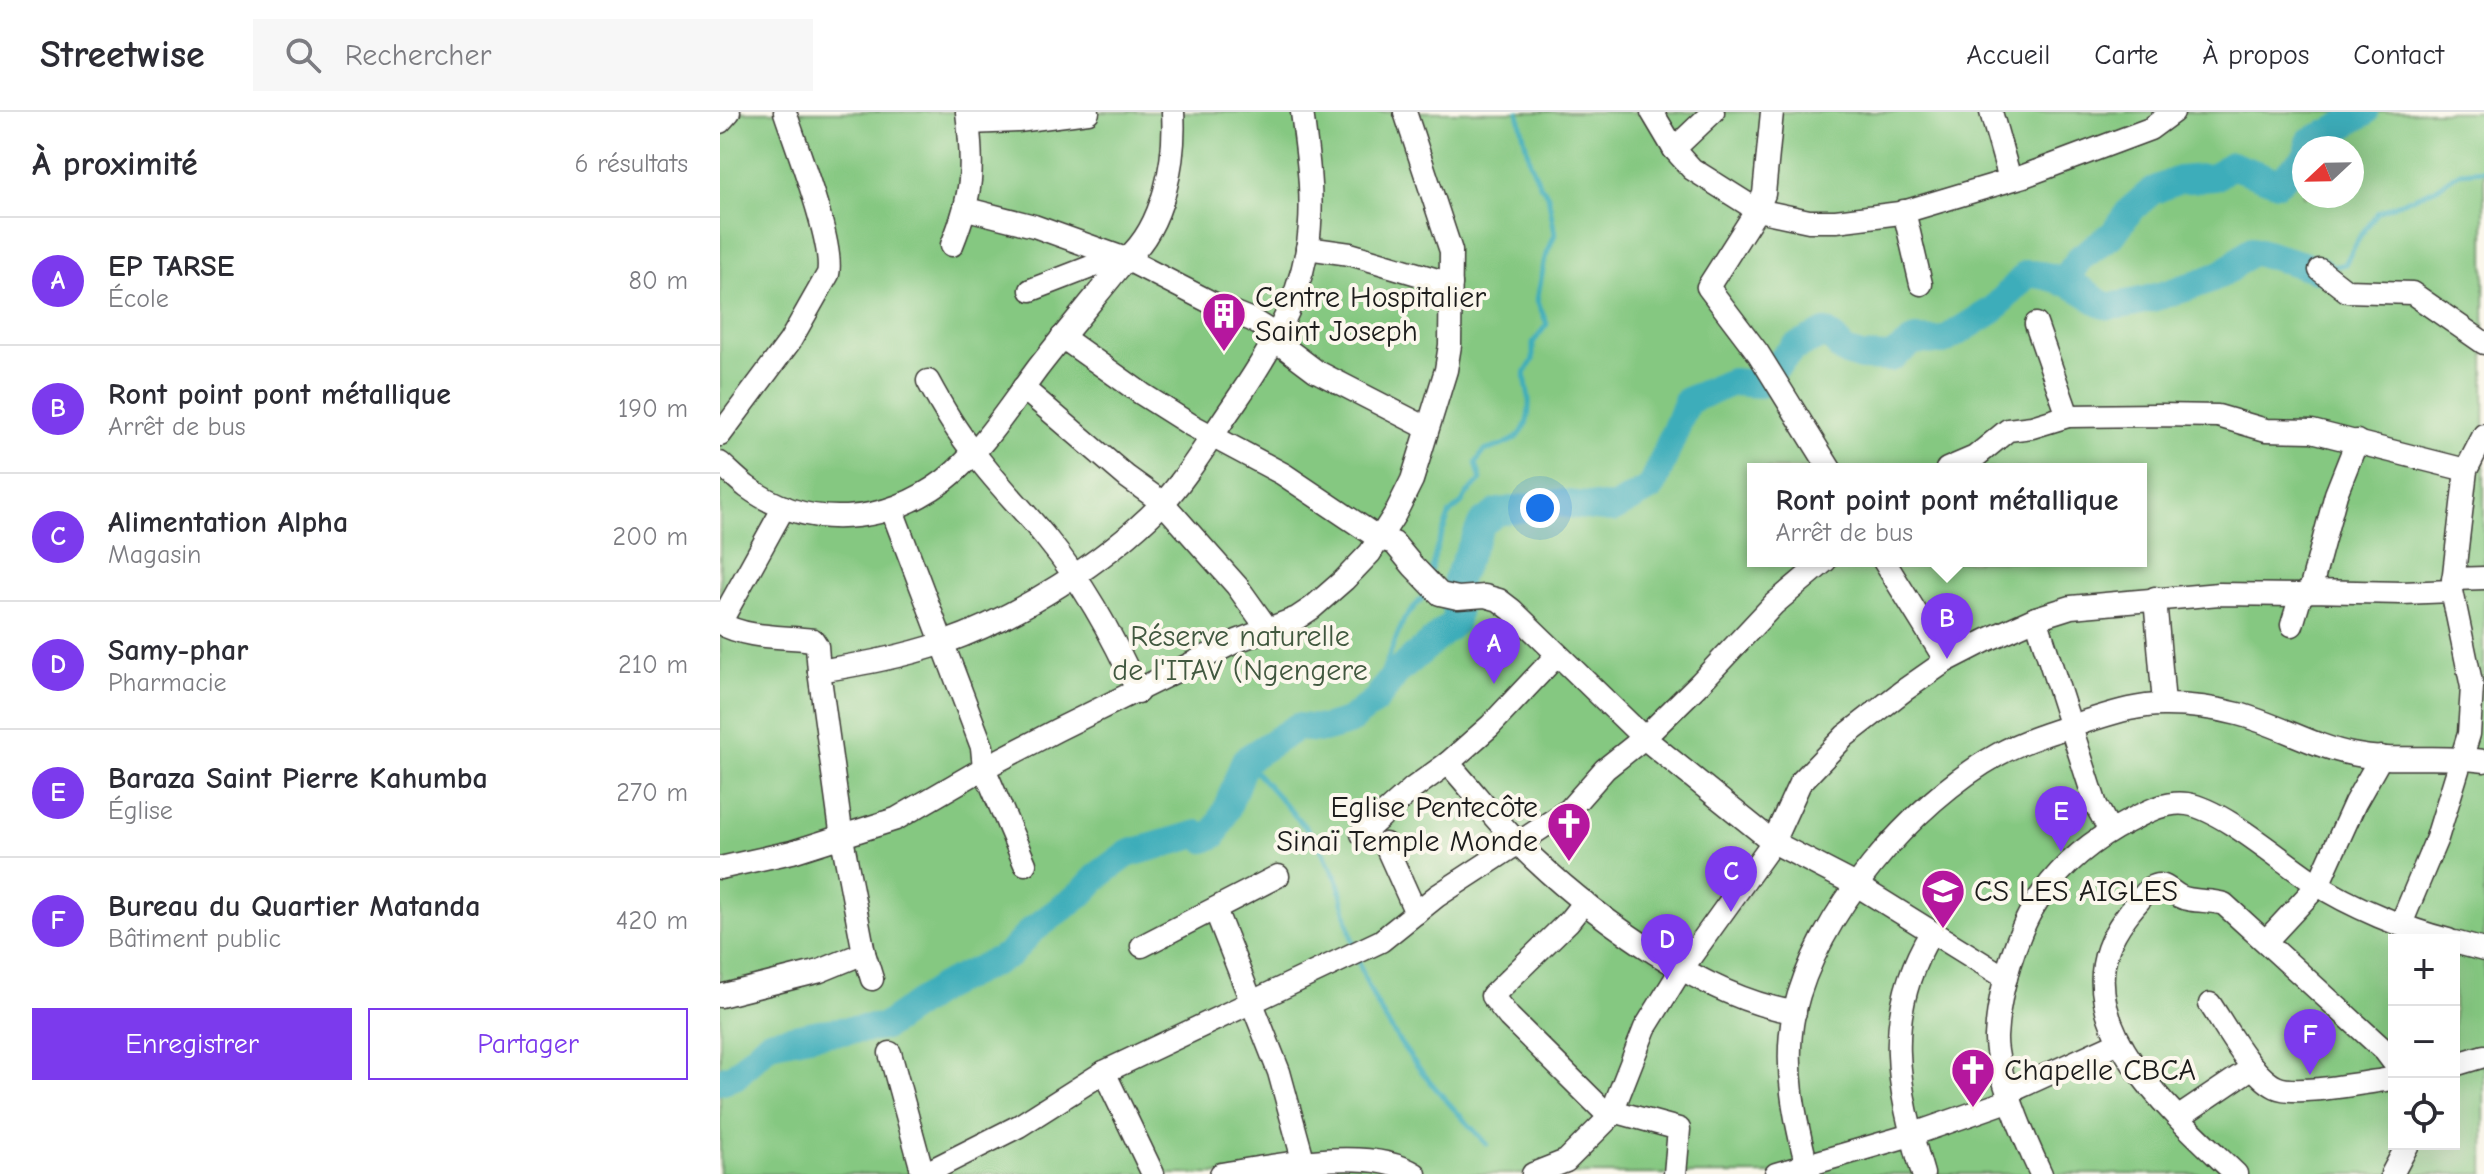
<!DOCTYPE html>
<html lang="fr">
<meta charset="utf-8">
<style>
body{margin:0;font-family:"Comic Neue",sans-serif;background:#f7f7f7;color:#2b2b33}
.controls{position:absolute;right:24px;bottom:24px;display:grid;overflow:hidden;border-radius:0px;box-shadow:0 8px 32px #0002}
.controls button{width:72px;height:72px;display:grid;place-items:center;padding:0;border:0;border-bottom:2px solid #e1e1e2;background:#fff;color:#2b2b33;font:40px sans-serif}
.compass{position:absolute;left:1572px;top:24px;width:72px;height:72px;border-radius:50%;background:#fff;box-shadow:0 8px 32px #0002;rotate:248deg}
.you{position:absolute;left:820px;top:396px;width:28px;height:28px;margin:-20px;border:6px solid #fff;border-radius:50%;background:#1a73e8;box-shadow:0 0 0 12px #1a73e833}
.badge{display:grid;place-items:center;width:52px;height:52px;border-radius:50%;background:#7c3aed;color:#fff;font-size:26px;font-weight:700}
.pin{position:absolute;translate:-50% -66px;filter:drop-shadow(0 2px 4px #0008)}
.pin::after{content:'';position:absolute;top:42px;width:28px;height:24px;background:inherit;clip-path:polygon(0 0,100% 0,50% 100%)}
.popup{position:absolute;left:1027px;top:351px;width:400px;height:104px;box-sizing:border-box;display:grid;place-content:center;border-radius:0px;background:#fff;filter:drop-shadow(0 2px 6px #0005);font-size:26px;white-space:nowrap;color:#7c7c81}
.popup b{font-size:30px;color:#2b2b33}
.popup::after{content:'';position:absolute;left:50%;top:100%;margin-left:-16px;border:16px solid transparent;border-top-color:#fff}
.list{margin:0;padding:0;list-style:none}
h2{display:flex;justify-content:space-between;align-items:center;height:104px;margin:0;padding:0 32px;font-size:34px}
h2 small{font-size:26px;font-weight:400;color:#7c7c81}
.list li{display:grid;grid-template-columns:52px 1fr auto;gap:24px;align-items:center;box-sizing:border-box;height:128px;padding:0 32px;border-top:2px solid #e1e1e2}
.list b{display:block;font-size:30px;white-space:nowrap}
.list p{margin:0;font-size:26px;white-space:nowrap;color:#7c7c81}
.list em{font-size:26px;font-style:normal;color:#7c7c81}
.actions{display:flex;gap:16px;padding:24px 32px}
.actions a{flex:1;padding:18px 0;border:2px solid #7c3aed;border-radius:0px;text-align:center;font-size:28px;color:#7c3aed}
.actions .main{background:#7c3aed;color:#fff}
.icon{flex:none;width:44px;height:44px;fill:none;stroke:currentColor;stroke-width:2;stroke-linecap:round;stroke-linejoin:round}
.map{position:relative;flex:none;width:1764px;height:1062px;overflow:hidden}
header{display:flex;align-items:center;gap:48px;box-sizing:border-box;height:112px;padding:0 40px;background:#fff;border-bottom:2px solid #e1e1e2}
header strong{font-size:38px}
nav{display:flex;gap:44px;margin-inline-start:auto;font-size:28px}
.search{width:560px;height:72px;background:#f7f7f7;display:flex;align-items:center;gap:20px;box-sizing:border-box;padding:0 28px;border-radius:0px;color:#7c7c81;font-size:30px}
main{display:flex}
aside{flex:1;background:#fff}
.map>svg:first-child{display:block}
</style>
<header>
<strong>Streetwise</strong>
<div class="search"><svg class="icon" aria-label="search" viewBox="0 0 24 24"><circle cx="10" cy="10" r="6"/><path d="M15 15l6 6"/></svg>Rechercher</div>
<nav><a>Accueil</a><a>Carte</a><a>À propos</a><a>Contact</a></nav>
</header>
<main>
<aside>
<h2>À proximité<small>6 résultats</small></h2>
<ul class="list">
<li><span class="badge">A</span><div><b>EP TARSE</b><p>École</p></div><em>80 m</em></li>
<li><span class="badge">B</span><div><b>Ront point pont métallique</b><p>Arrêt de bus</p></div><em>190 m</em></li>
<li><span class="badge">C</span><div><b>Alimentation Alpha</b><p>Magasin</p></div><em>200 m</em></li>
<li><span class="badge">D</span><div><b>Samy-phar</b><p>Pharmacie</p></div><em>210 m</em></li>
<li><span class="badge">E</span><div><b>Baraza Saint Pierre Kahumba</b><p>Église</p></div><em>270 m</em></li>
<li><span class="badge">F</span><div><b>Bureau du Quartier Matanda</b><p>Bâtiment public</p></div><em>420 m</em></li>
</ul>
<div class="actions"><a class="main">Enregistrer</a><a>Partager</a></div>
</aside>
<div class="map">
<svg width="1764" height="1062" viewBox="0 0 1764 1062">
<rect width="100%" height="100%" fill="#fbf7ec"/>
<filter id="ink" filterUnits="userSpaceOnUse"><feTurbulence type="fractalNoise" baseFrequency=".0125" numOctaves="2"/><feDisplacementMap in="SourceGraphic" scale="16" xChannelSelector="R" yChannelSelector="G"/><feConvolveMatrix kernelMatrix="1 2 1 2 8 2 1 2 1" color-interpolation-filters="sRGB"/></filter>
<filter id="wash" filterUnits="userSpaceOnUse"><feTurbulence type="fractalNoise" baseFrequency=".006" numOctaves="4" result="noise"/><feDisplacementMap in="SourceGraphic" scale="32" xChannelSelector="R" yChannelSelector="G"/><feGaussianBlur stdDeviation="1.8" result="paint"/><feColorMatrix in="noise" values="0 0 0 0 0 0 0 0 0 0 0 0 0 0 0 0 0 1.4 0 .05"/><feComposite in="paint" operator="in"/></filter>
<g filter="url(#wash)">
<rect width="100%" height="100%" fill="#f1e6ca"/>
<path fill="#85c881" stroke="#50724e" stroke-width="2" fill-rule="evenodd" d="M0 0H1764V1062H0ZM1584 36H1632V84H1584ZM1033 357H1421V449H1033ZM1674 828H1734V1032H1674Z"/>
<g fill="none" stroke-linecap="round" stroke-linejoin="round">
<g stroke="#3eadba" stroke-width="5">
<polyline points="1608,156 1625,152 1640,124 1658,100 1715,77 1740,60 1764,58"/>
<path d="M710 462 717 435 730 401 742 391 747 382 761 368 756 351 764 339C791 331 809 326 809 293 810 283 805 272 805 261L813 248V231L827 212 817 188 825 146 835 122 828 83 820 73 810 50 798 0"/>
<polyline points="645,597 647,584 659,569 684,507 704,484 706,475"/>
<polyline points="525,648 595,726 618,769 634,835"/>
<path d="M638 848C662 921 715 978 767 1032"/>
</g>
<g stroke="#3eadba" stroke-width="28">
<polyline points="1588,36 1590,29 1614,19 1645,0"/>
<polyline points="1343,170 1360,146 1393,122 1410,98 1432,79 1459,68 1495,65 1511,53 1558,70 1584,47"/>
<path d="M0 969 15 964 49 931 99 921 164 915 222 875 289 843 311 819 361 782 380 762 407 742 478 722 485 727 494 723 507 696 525 648 577 615 603 617 628 610 656 588 676 561 735 510 738 486 737 467 762 411 778 400 839 391 893 397 932 375 967 289 1012 270 1040 272 1073 236 1105 221 1114 227 1123 239 1141 245 1171 246 1195 228 1223 229 1273 198 1307 162C1327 162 1347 169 1365 180 1372 184 1377 191 1385 193 1404 198 1484 171 1503 161 1513 155 1522 146 1532 138L1600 158"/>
</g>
</g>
</g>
<g filter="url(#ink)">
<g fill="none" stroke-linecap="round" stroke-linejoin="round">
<g stroke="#3c3a36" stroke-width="25">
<g id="minor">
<polyline points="932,0 954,37 972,57 1037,98 1089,109 1116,109 1180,101 1304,64 1430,17 1453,0"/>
<polyline points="1052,0 1044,82 1037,98 988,175 1038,241 1110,357"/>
<polyline points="1271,0 1290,67"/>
<polyline points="0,10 9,0"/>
<polyline points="249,11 298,9 368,0"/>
<polyline points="954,37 993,0"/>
<polyline points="247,97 314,114 406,147 502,196 532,208 556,223 564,235 596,259 707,316"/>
<polyline points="1184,99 1201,172"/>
<path d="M232 133C253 81 254 56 247 0"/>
<polyline points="587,136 630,142 731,172"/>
<polyline points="1600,158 1627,179 1692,181 1764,231"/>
<polyline points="311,178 381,151 405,147"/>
<polyline points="1316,212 1348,304"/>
<polyline points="342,225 422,282 471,313 563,362 660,427 674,431 693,454 720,482 738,486 765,484 779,488 792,498 924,626 1053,730 1138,774 1286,866"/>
<path d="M208 269C221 293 234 316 251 337 274 369 302 396 327 427 364 472 394 526 418 580"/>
<polyline points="303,276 407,365 443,391 517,474 547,516"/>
<path d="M0 323 70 229 108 162C115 133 76 34 65 0"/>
<path d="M0 351C9 359 18 368 27 375 89 420 166 412 225 368 260 341 292 291 318 256 347 219 377 183 406 147 444 115 456 47 453 0"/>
<polyline points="1227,357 1255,345 1288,318 1312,315 1348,304 1439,303 1498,304 1546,318 1592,319 1746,358"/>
<polyline points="172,398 262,635 264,656 305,752"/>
<polyline points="1164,449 1226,549"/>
<polyline points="1733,467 1764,466"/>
<polyline points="1590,479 1616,382 1637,329"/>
<polyline points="1435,486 1444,592"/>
<polyline points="1316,506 1376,693 1390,719"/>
<polyline points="0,511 64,395"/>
<path d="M0 511C27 527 63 524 93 528L97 534 99 559"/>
<polyline points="1572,513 1581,483"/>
<path d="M837 543 770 614 728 651C756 682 783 718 814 747 877 806 988 888 1075 900"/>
<polyline points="642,722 692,677 728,651"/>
<polyline points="665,732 696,801"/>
<polyline points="0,756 72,740 176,707 264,656 337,618 517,529 577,506 592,496 624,468 650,441 675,402 692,368 726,258 730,233 731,139 685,0"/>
<polyline points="864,790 849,809 772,884 789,905 890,1005"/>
<polyline points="495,797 559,960 587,1062"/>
<polyline points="1681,812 1717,726 1749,622 1752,575 1732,479 1746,358 1764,323"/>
<polyline points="1546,829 1598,773 1635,691 1661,645"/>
<polyline points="1734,830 1764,838"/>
<polyline points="422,834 558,764"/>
<path d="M152 867 144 841 122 726 99 559C141 552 182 545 223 531 298 505 385 450 441 393 466 367 491 325 512 295 546 246 576 197 587 138 595 93 588 45 582 0"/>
<polyline points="0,884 100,859 144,841"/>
<path d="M1490 892C1506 916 1531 963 1556 975 1577 985 1648 969 1674 967"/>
<polyline points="170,941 203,1062"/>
<polyline points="1734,953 1764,944"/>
<polyline points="384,960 433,1062"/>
<polyline points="1289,980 1399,930"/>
<polyline points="893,999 959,1017 955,1062"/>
<polyline points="1459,1005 1533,955"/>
<polyline points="204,1062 299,1014 384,960 661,829 717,784 849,698 885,657 924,626 980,571 1054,492 1105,449"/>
<path d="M501 1062C552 1054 651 1033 695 1062"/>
<polyline points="813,1062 846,1049 890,1005 925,916 961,858 1053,730 1080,671 1125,624 1183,579 1226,549 1267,528 1316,506 1351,495 1499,482 1581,483 1590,479 1682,481 1732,479"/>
<polyline points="1056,1062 1191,1023 1291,988"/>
<path d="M1089 1062C1075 1009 1063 955 1074 901 1096 803 1192 690 1279 642 1305 628 1335 619 1364 610 1390 602 1418 592 1446 593 1469 593 1495 596 1518 602 1557 612 1592 634 1632 642 1675 651 1720 642 1764 649"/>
<path d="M1203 1062C1177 975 1162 902 1211 821"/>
<path d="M1321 1062C1306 1030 1275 959 1276 925 1278 882 1296 817 1322 782 1344 751 1376 726 1409 709 1426 700 1446 689 1467 692 1504 698 1562 750 1595 771 1629 794 1688 818 1728 828"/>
<path d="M1516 1062C1461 1009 1358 923 1388 837 1396 814 1414 794 1430 776 1443 768 1448 778 1459 784 1472 791 1490 787 1504 792L1665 939 1674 951"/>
<polyline points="1672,1062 1688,1032"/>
</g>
</g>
<use href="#minor" stroke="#fff" stroke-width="22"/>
</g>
</g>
<defs>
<g id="building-pin" transform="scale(2.3)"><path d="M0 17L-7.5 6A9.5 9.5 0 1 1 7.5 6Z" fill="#b5179e" stroke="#fbf7ec"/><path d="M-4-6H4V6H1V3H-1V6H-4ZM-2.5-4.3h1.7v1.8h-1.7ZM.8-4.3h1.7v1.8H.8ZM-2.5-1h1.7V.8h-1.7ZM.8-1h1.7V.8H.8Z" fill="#fff"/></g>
<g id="church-pin" transform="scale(2.3)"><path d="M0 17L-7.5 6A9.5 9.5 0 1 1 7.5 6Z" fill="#b5179e" stroke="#fbf7ec"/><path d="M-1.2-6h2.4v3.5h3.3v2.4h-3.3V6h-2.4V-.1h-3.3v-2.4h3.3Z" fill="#fff"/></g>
<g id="school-pin" transform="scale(2.3)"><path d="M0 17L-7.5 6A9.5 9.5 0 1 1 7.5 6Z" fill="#b5179e" stroke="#fbf7ec"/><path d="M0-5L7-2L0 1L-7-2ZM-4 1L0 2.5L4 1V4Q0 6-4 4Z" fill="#fff"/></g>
</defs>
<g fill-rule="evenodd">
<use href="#building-pin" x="504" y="202"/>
<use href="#church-pin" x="849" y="712"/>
<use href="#school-pin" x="1223" y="779"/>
<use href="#church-pin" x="1253" y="958"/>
</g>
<g text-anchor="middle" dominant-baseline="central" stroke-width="8" stroke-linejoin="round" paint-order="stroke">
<g font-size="30" fill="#1c1c1c" stroke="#fbf7ec" text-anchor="start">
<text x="535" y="185">Centre Hospitalier<tspan x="535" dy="34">Saint Joseph</tspan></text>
<text x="818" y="695" text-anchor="end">Eglise Pentecôte<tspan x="818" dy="34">Sinaï Temple Monde</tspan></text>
<text x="1254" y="779">CS LES AIGLES</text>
<text x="1284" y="958">Chapelle CBCA</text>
</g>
<g font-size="30" fill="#41583f" stroke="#fbf7ec">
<text x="520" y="524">Réserve naturelle<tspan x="520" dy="34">de l'ITAV (Ngengere</tspan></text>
</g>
</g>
</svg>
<div class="controls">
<button>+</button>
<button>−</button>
<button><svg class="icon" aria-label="locate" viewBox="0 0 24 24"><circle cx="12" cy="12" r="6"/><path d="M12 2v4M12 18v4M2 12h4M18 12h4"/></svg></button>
</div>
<svg class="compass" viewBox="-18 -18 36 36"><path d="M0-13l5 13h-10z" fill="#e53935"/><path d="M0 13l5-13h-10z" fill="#7c7c81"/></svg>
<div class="you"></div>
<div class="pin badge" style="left:774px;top:572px">A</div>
<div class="pin badge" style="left:1227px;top:547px">B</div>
<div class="popup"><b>Ront point pont métallique</b>Arrêt de bus</div>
<div class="pin badge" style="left:1011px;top:800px">C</div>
<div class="pin badge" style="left:947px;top:868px">D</div>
<div class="pin badge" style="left:1341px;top:740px">E</div>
<div class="pin badge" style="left:1590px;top:963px">F</div>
</div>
</main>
